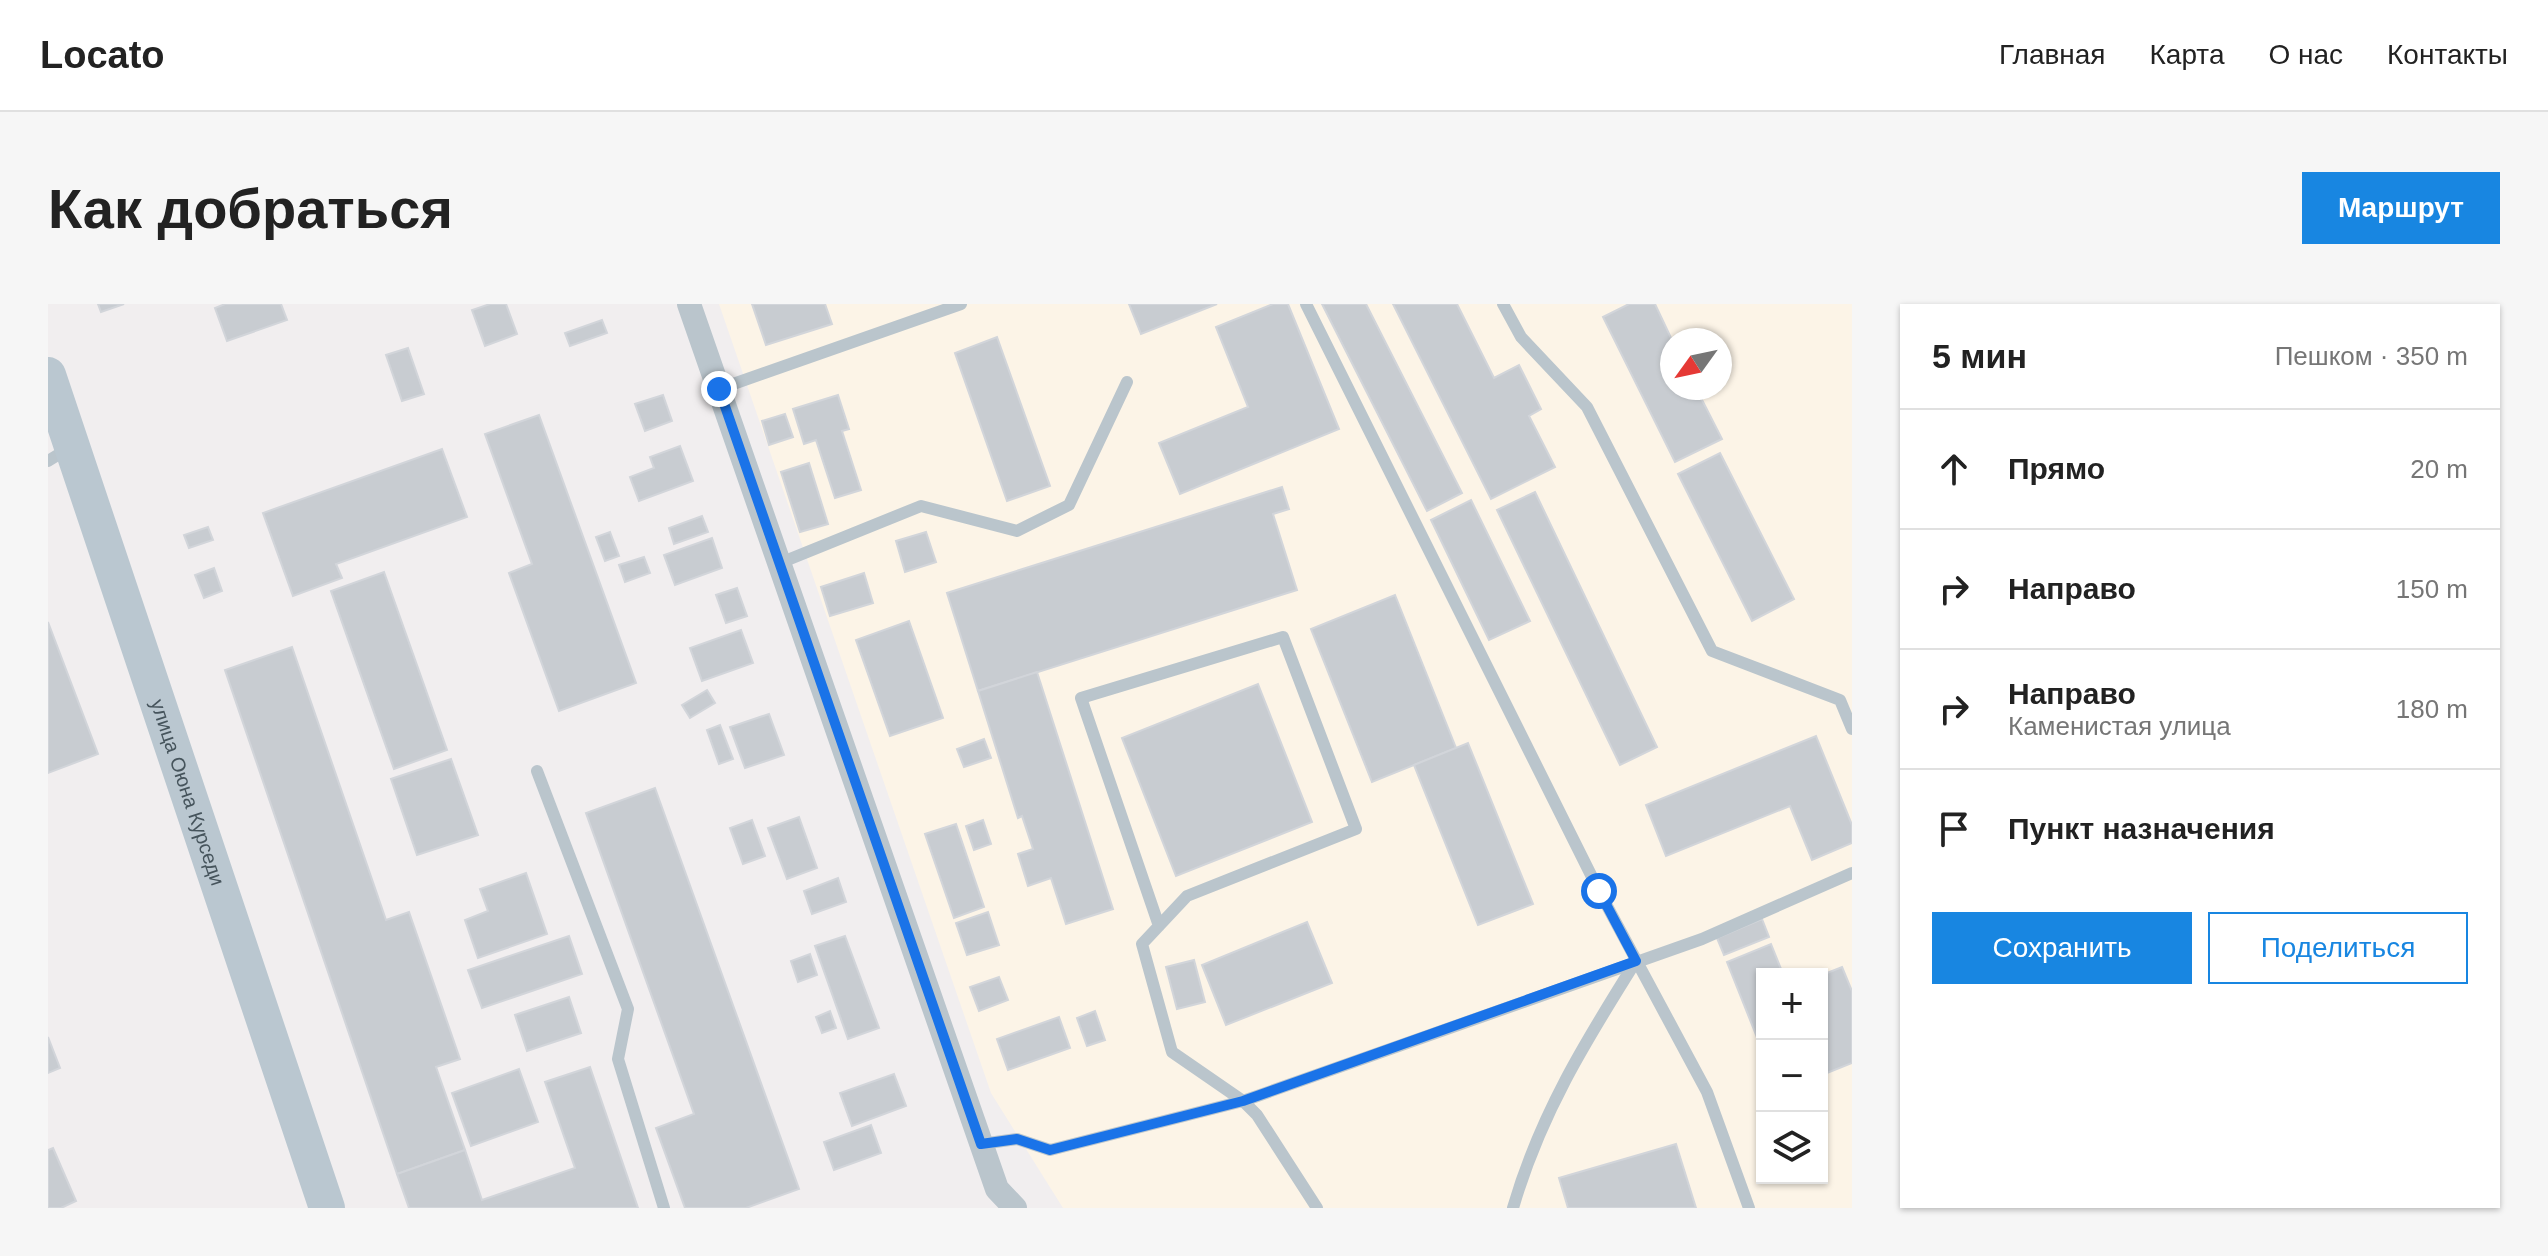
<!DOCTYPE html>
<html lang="ru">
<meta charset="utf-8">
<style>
body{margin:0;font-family:Helvetica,sans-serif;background:#f6f6f6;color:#222}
.controls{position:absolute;right:24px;bottom:24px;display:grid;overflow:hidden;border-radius:0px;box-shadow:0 2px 6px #0004}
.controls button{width:72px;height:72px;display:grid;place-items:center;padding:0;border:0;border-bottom:2px solid #e0e0e0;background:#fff;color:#222;font:40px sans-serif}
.compass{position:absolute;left:1612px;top:24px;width:72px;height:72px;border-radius:50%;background:#fff;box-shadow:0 2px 6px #0004;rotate:237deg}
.stop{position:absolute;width:24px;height:24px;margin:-18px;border:6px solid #1a73e8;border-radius:50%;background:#fff}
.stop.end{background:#1a73e8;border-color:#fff;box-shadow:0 2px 8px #0008}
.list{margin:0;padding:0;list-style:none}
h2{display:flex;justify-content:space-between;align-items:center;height:104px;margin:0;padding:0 32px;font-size:34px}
h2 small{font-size:26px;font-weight:400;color:#767676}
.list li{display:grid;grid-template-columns:52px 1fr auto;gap:24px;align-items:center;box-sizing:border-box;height:120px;padding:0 32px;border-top:2px solid #e0e0e0}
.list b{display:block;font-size:30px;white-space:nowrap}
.list p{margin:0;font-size:26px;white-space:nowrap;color:#767676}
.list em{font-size:26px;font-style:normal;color:#767676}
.actions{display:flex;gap:16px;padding:24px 32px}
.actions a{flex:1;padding:18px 0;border:2px solid #1886e1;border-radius:0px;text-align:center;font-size:28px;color:#1886e1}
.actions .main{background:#1886e1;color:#fff}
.icon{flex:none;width:44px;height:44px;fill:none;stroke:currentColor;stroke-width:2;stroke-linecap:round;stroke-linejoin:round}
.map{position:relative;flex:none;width:1804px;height:904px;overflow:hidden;border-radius:0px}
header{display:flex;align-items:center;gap:48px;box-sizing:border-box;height:112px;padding:0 40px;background:#fff;border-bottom:2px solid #e0e0e0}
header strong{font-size:38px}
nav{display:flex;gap:44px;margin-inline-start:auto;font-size:28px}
.intro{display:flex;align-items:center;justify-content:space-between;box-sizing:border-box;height:192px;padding:0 48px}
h1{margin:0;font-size:56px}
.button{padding:20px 36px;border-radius:0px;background:#1886e1;color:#fff;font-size:28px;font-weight:700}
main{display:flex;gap:48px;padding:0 48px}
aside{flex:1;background:#fff;border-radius:0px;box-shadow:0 2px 6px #0004}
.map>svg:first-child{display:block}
</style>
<header>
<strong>Locato</strong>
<nav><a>Главная</a><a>Карта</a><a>О нас</a><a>Контакты</a></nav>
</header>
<div class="intro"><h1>Как добраться</h1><a class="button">Маршрут</a></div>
<main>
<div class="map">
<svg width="1804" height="904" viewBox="0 0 1804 904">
<rect width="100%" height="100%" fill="#f1eeef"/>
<path fill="#fcf4e7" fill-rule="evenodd" d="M671 0H1804V904H1015L943 789ZM1624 36H1672V84H1624ZM1714 670H1774V874H1714Z"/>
<g fill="#c8ccd1" stroke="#d2d5da" stroke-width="2">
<polygon points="50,0 76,0 53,8"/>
<polygon points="177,0 233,0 239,16 179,37 167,4"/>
<polygon points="442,0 458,0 469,30 437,42 424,6"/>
<polygon points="704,0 777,0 784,20 718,41"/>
<polygon points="1081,0 1169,0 1093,30"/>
<polygon points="1225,0 1240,0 1291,125 1132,190 1111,139 1200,103 1168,23"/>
<polygon points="1274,0 1318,0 1414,189 1379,207"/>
<polygon points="1345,0 1409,0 1446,74 1471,61 1493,105 1481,112 1507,163 1443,195"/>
<polygon points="1581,0 1607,0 1624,36 1624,84 1648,84 1674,135 1627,158 1555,13"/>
<polygon points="554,16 559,29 522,42 517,29"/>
<polygon points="949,33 1002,182 959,197 907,49"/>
<polygon points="360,44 376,90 354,97 338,51"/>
<polygon points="615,91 624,117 597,127 587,100"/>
<polygon points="790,91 801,125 794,127 813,186 787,194 768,136 756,140 745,105"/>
<polygon points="737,110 745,133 721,141 714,117"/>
<polygon points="491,111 588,379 511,407 461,269 484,260 437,130"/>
<polygon points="632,142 645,177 591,197 582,173 606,164 602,153"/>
<polygon points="394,145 419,213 288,260 294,274 245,292 215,209"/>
<polygon points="1672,149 1746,295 1704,317 1630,170"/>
<polygon points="761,159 780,220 752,228 733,168"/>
<polygon points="1234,183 1241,205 1225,210 1249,286 930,387 899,289"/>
<polygon points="1487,188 1609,443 1572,461 1449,206"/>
<polygon points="1423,196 1482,317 1441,336 1383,216"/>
<polygon points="654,212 660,228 626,240 621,224"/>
<polygon points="160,223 165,236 141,244 136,231"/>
<polygon points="562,228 571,252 557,257 548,233"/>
<polygon points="878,228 888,258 857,268 848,237"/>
<polygon points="664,234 674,264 627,281 616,251"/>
<polygon points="596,253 602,269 577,278 571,261"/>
<polygon points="166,264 174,287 156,294 147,271"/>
<polygon points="336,268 399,446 346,465 283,287"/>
<polygon points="816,269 825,299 782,312 773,283"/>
<polygon points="689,284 699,312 678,319 668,291"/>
<polygon points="1347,291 1408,444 1324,478 1263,325"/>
<polygon points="861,317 895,414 842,432 808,336"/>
<polygon points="0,318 50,450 0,469"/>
<polygon points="693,326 705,359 654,377 642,344"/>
<polygon points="244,343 338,616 361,608 412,755 388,763 417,846 349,870 177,366"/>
<polygon points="989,368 1065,605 1018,620 1003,574 980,582 970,550 985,545 974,512 970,514 930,387"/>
<polygon points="1210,380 1264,518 1128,572 1074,434"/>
<polygon points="659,386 667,399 642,414 634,401"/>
<polygon points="721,410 736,451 697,464 682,423"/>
<polygon points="672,421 685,455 671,460 659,426"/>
<polygon points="1768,432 1804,521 1804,539 1764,556 1742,502 1618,552 1598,501"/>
<polygon points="936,435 943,454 916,463 909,445"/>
<polygon points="1420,439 1485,600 1430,621 1366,461"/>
<polygon points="403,455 430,531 369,551 343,475"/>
<polygon points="607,484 751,885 698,904 637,904 608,824 646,810 538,509"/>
<polygon points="751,513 769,564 739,575 720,524"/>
<polygon points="704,516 717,552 695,560 682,524"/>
<polygon points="935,516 943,540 926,546 918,522"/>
<polygon points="908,520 936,603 906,614 877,530"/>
<polygon points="478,569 499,630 430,654 417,616 440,607 432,585"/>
<polygon points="790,574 798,598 764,610 756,587"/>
<polygon points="940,608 951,641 919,651 908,619"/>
<polygon points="1714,615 1721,633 1676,651 1669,634"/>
<polygon points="1259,618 1284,679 1178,721 1154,661"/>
<polygon points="521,632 534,670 434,704 420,666"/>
<polygon points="797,632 831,724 800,735 767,642"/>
<polygon points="1723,640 1735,670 1714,670 1714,746 1679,658"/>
<polygon points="762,650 769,671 750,678 743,657"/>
<polygon points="1146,656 1157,698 1129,705 1118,663"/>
<polygon points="1794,663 1804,687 1804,759 1774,771 1774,671"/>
<polygon points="951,673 960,696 931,707 922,683"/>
<polygon points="521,693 533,729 479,747 467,711"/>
<polygon points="782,707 788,724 774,729 768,713"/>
<polygon points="1047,707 1057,736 1039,742 1029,714"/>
<polygon points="1011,713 1022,744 960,766 949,735"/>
<polygon points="0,733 12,764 0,769"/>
<polygon points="542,763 590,904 361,904 349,870 417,846 434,896 527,864 497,778"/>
<polygon points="471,765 490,818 423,842 404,789"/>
<polygon points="846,770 858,802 804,822 792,789"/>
<polygon points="823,821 833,849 786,866 776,838"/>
<polygon points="1628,840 1648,904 1520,904 1511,874"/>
<polygon points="5,844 28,897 13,904 0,904 0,846"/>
</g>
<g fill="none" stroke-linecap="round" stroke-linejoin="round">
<g stroke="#bac5cc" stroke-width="12">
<polyline points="1258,0 1551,587 1659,788 1701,904"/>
<polyline points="1455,0 1473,33 1539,103 1664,347 1792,396 1804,425"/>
<polyline points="671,85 913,0"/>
<polyline points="0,157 21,144"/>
<polyline points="732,259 873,202 969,227 1021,201 1079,78"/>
<polyline points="489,467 580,705 570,755 616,904"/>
<polyline points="1111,622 1033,394 1235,333 1308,525 1139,592 1094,640 1124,748 1195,797 1209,811 1269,904"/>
<polyline points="933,840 969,835 1002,846 1195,797 1654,635 1804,569"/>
<path d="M1465 904C1492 811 1537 738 1588 657"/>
</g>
<polyline stroke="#bac5cc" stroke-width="24" points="641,0 949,885 967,904"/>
<path stroke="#bac7d0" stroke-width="36" id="s1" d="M0 71 279 904"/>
</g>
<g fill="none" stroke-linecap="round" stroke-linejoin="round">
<polyline stroke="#1a73e8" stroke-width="10" points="671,85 933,840 969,835 1002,846 1195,797 1588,657 1551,587"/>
</g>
<g text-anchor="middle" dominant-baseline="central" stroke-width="6" stroke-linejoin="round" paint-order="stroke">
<g font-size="20" fill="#46545c" stroke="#fff">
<text stroke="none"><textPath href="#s1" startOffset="440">улица Оюна Курседи</textPath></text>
</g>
</g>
</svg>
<div class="controls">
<button>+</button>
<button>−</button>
<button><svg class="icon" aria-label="layers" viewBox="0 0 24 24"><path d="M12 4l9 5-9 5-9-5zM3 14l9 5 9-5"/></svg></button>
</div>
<svg class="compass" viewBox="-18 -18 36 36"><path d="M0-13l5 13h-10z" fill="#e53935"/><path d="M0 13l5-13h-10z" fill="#767676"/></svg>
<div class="stop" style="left:1551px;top:587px"></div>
<div class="stop end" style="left:671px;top:85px"></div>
</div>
<aside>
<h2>5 мин<small>Пешком · 350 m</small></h2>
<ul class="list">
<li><svg class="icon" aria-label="ahead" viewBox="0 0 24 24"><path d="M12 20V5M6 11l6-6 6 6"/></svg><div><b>Прямо</b></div><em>20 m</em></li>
<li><svg class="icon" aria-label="right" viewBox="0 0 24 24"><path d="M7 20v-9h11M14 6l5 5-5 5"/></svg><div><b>Направо</b></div><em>150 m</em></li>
<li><svg class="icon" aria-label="right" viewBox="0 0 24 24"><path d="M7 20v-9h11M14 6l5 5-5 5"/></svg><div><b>Направо</b><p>Каменистая улица</p></div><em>180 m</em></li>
<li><svg class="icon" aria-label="arrive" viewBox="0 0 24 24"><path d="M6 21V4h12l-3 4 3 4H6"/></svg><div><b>Пункт назначения</b></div></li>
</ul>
<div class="actions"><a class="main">Сохранить</a><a>Поделиться</a></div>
</aside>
</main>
